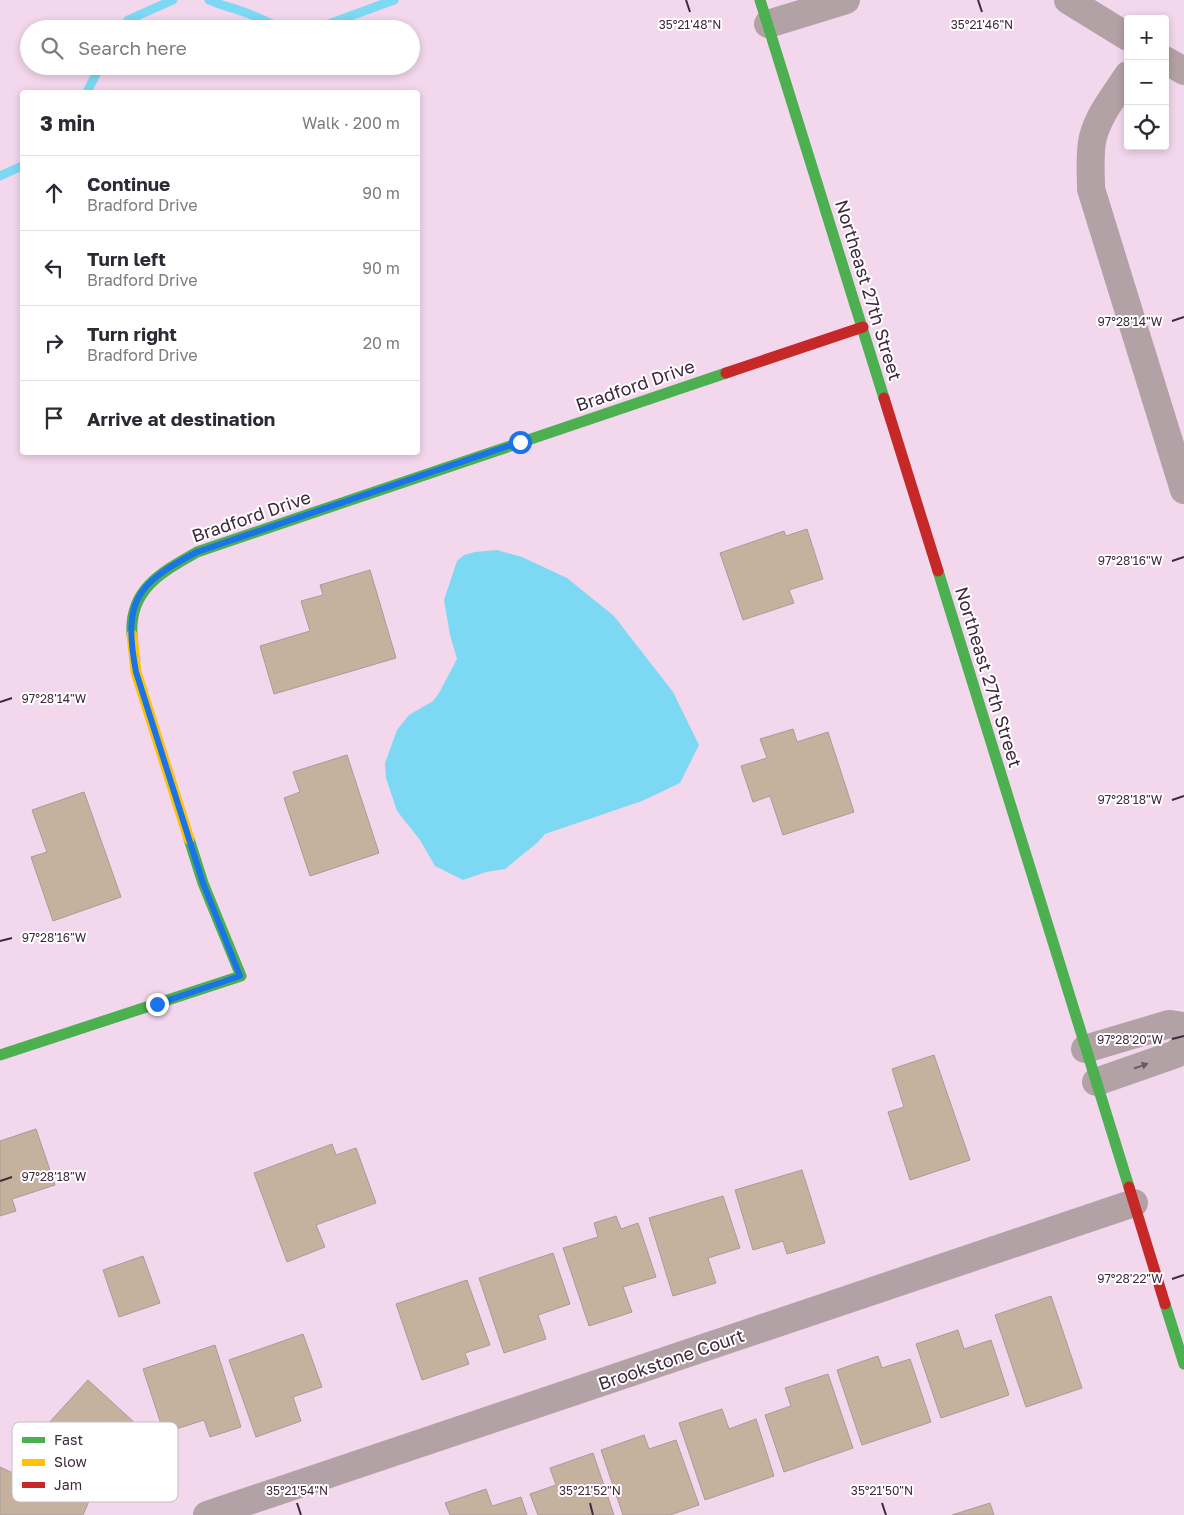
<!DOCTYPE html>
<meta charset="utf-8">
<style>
body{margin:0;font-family:"Golos Text",sans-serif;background:#f2f2f3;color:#2b2b33}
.controls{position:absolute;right:15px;top:15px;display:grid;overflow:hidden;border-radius:5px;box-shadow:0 2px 8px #0003}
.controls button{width:45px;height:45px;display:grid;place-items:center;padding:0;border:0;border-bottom:1px solid #e1e1e2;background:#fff;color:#2b2b33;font:25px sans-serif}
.stop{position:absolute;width:15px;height:15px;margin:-11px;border:4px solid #1a73e8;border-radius:50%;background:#fff}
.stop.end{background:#1a73e8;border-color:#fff;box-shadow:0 1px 5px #0008}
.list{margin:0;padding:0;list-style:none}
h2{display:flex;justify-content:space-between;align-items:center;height:65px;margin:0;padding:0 20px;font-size:21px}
h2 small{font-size:16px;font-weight:400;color:#7c7c81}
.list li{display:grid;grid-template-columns:32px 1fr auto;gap:15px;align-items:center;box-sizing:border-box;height:75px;padding:0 20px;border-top:1px solid #e1e1e2}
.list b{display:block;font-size:19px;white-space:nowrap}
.list p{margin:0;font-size:16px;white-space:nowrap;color:#7c7c81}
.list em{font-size:16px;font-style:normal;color:#7c7c81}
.icon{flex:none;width:28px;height:28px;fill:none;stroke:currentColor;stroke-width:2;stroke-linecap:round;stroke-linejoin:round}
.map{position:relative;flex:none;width:1184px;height:1515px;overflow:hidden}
.search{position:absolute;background:#fff;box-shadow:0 2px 8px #0003;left:20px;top:20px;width:400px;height:55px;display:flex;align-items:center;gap:12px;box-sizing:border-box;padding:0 18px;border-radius:28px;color:#7c7c81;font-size:19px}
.panel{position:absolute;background:#fff;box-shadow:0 2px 8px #0003;left:20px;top:90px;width:400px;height:365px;border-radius:5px}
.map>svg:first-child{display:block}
</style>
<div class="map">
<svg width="1184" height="1515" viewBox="0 0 1184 1515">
<rect width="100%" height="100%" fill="#f3d7ed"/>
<polygon fill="#7dd9f3" points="497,550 522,557 567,578 614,616 673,692 699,745 680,783 642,801 545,834 537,843 505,869 486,872 463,880 435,866 420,840 397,811 386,778 385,763 397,730 409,715 433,701 439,693 457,659 450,635 444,600 457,561 464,555 475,552"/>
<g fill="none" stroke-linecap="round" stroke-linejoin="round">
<g stroke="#7dd9f3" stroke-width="9">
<path d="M209 0C222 6 231 7 244 12 258 17 271 24 285 29"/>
<polyline points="123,29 128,20 173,0"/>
<polyline points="304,29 323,26 394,0"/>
<polyline points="87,92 100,66"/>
<polyline points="0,176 22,166"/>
</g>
</g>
<g fill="#c5b29e" stroke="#ab9a97">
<polygon points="807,529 823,579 789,590 794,603 743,620 720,553 784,531 786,536"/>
<polygon points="370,570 396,658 274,694 260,646 310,631 301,601 323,595 320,585"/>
<polygon points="793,729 797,742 828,732 854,812 783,835 770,796 753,802 741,766 767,758 760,739"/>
<polygon points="347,755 379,853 310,876 284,798 300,792 293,772"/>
<polygon points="84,792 121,897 53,921 31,857 47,852 32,810"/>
<polygon points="934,1055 970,1160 910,1180 888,1112 904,1107 892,1069"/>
<polygon points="36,1129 55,1185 12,1199 16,1211 0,1216 0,1141"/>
<polygon points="332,1144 336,1155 356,1148 376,1203 316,1225 325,1247 287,1262 254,1173"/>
<polygon points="802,1170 825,1243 787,1254 783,1241 753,1250 735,1190"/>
<polygon points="723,1196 740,1248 708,1258 716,1283 673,1296 649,1218"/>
<polygon points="616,1216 621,1229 638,1223 656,1277 623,1287 632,1312 589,1326 563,1248 598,1237 594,1223"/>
<polygon points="553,1253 570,1304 538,1315 546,1339 504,1353 479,1278"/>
<polygon points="143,1256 160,1303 119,1317 103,1270"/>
<polygon points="467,1280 490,1345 465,1353 469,1364 422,1380 396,1304"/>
<polygon points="1051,1296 1082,1388 1026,1407 995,1315"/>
<polygon points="958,1330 964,1349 991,1340 1009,1395 941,1418 916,1344"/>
<polygon points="303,1334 322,1387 293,1397 301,1421 256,1437 229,1360"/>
<polygon points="215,1345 241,1427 210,1437 204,1420 164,1433 143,1369"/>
<polygon points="878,1356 882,1368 910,1359 931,1422 862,1445 837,1370"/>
<polygon points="828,1374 853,1448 784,1472 765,1415 791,1406 785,1388"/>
<polygon points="88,1380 136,1424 85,1480 37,1436"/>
<polygon points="722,1409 729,1429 756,1419 774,1476 705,1500 679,1423"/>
<polygon points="644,1435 649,1449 676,1440 699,1505 670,1515 623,1515 601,1450"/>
<polygon points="593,1453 614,1515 538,1515 530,1494 556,1485 550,1468"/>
<polygon points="0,1467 51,1491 57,1478 92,1494 83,1515 0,1515"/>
<polygon points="486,1489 492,1506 521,1497 527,1515 450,1515 445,1503"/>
<polygon points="990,1503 994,1515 952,1515"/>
</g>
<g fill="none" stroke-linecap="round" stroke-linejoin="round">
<g stroke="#b2a1a5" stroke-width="28">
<polyline points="1068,0 1128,37"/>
<polyline points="768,24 846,0"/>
<polyline points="1165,60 1184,71"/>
<path d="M1128 75C1115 95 1099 114 1093 137 1089 153 1091 172 1091 189L1184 490"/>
<polyline points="1085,1049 1169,1024 1184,1026"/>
<polyline points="1096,1082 1176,1054 1184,1046"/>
<polyline points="207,1515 1134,1203"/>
</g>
<g stroke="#4caf50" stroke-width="11">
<polyline points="760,0 884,398"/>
<polyline points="938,571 1129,1187"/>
<path d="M132 635C129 589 162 572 197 552L726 373"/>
<polyline points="0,1055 241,976 203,883 189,839"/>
<polyline points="1165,1304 1184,1364"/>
</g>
<polyline stroke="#ffc107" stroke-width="11" points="132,635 136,672 189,839"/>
<g stroke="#c62828" stroke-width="11">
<polyline points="726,373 863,327"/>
<polyline points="884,398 938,571"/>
<polyline points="1129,1187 1165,1304"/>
</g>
</g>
<defs><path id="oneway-solid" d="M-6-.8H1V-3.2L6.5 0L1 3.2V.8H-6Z" transform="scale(1.25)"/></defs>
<use fill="#6e5866" href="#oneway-solid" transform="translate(1141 1066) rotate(-19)"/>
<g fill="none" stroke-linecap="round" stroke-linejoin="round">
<path stroke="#1a73e8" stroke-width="6" d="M157 1004 240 976 203 883 136 672C123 602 135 584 197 552L520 442"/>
</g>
<path fill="none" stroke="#40283c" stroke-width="2" d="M686 0 690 12M978 0 982 12M1172 321 1184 317M1172 561 1184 557M0 702 12 698M1172 800 1184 796M0 941 12 938M1172 1039 1184 1036M0 1181 12 1177M1172 1279 1184 1275M297 1503 301 1515M590 1503 593 1515M882 1503 886 1515"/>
<g text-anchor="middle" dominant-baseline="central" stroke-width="4" stroke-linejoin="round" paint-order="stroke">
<g font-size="18" fill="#40283c" stroke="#fff">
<text transform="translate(869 290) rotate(73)">Northeast 27th Street</text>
<text transform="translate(635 385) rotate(-19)">Bradford Drive</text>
<text transform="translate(251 516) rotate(-19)">Bradford Drive</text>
<text transform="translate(989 677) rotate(73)">Northeast 27th Street</text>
<text transform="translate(671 1359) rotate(-19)">Brookstone Court</text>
</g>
</g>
<rect x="12" y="1422" width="166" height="80" rx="8" fill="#fff" stroke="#c6bec4" stroke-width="1"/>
<rect x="22" y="1437" width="23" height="6" fill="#4caf50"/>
<rect x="22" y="1459" width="23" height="7" fill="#ffc107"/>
<rect x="22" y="1482" width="23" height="6" fill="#c62828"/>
<g font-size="14" fill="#40283c">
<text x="54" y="1445">Fast</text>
<text x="54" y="1467">Slow</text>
<text x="54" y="1490">Jam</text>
</g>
<g font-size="12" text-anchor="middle" fill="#40283c" stroke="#fff" stroke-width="4" stroke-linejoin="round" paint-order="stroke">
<text x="690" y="29">35°21'48"N</text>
<text x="982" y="29">35°21'46"N</text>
<text x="1130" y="326">97°28'14"W</text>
<text x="1130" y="565">97°28'16"W</text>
<text x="54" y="703">97°28'14"W</text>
<text x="1130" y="804">97°28'18"W</text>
<text x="54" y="942">97°28'16"W</text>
<text x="1130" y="1044">97°28'20"W</text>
<text x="54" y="1181">97°28'18"W</text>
<text x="1130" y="1283">97°28'22"W</text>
<text x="297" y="1495">35°21'54"N</text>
<text x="590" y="1495">35°21'52"N</text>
<text x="882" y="1495">35°21'50"N</text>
</g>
</svg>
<div class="controls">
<button>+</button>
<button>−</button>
<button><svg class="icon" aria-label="locate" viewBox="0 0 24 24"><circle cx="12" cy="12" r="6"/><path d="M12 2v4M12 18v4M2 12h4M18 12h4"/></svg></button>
</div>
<div class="stop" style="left:520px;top:442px"></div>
<div class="stop end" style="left:157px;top:1004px"></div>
<div class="search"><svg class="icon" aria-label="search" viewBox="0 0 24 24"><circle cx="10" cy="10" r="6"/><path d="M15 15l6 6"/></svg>Search here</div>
<section class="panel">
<h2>3 min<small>Walk · 200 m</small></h2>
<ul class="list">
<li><svg class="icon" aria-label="ahead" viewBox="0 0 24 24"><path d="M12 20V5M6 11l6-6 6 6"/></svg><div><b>Continue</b><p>Bradford Drive</p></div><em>90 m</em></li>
<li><svg class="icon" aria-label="left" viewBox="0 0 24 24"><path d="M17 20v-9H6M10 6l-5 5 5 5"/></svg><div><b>Turn left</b><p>Bradford Drive</p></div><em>90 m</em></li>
<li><svg class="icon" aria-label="right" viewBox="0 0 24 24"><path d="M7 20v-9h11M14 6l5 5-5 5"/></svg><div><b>Turn right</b><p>Bradford Drive</p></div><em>20 m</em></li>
<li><svg class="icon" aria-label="arrive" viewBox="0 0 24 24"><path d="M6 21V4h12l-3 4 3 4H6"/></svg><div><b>Arrive at destination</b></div></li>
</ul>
</section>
</div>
